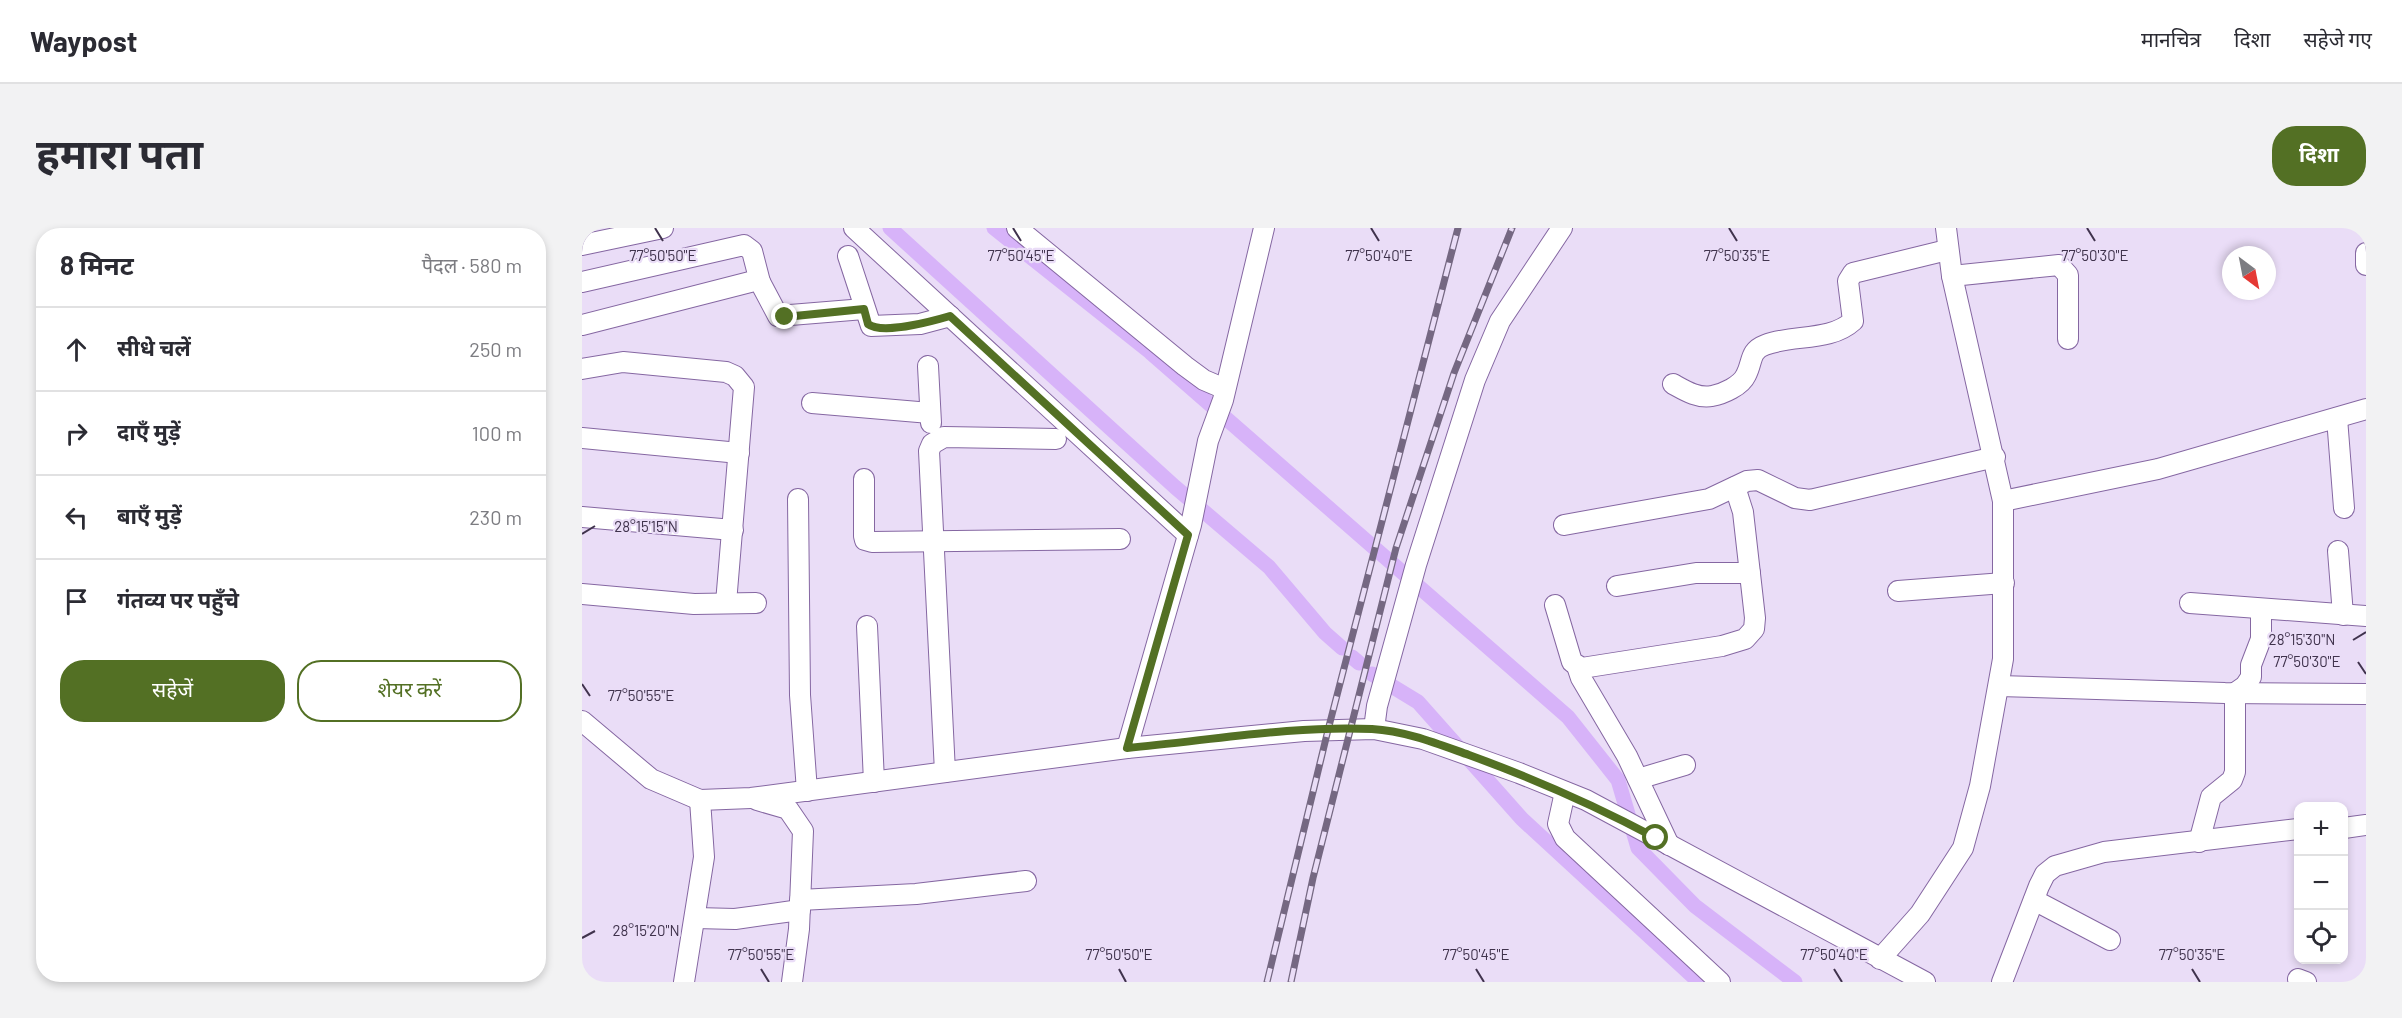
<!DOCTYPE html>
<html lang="hi">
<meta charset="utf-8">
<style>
body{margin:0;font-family:Barlow,"Noto Sans Devanagari",sans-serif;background:#f2f2f3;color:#2b2b33}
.controls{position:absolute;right:18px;bottom:18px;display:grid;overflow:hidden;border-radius:12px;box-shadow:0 3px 9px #0003}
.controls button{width:54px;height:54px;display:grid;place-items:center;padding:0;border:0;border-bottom:2px solid #e1e1e2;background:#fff;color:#2b2b33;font:30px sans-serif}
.compass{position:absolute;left:1640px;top:18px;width:54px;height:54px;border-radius:50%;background:#fff;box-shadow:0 3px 9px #0003;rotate:148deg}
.stop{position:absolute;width:18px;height:18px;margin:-14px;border:4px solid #537024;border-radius:50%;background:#fff}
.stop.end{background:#537024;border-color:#fff;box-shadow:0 2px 6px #0008}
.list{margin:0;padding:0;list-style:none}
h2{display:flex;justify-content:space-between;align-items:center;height:78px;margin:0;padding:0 24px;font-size:26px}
h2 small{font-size:20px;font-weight:400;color:#7c7c81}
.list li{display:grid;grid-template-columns:39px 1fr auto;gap:18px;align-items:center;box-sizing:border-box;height:84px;padding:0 24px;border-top:2px solid #e1e1e2}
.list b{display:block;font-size:22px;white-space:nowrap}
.list em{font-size:20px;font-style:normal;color:#7c7c81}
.actions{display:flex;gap:12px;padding:18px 24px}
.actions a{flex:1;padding:14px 0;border:2px solid #537024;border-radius:24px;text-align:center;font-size:21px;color:#537024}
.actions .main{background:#537024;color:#fff}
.icon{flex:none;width:33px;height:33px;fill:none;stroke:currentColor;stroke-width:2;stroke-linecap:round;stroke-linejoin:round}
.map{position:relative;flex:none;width:1784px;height:754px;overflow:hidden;border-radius:24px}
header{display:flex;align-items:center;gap:36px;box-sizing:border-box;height:84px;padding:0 30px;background:#fff;border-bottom:2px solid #e1e1e2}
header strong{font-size:28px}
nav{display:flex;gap:33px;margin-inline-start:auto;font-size:21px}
.intro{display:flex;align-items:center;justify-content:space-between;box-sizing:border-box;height:144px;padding:0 36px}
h1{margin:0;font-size:42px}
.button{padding:15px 27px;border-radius:24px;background:#537024;color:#fff;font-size:21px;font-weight:700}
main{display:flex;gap:36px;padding:0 36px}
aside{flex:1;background:#fff;border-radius:24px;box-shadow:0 3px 9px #0003}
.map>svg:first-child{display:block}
</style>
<header>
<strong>Waypost</strong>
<nav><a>मानचित्र</a><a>दिशा</a><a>सहेजे गए</a></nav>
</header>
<div class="intro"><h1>हमारा पता</h1><a class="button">दिशा</a></div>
<main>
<aside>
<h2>8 मिनट<small>पैदल · 580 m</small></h2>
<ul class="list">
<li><svg class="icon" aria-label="ahead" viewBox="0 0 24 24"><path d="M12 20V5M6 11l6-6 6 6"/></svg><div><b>सीधे चलें</b></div><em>250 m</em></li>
<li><svg class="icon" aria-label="right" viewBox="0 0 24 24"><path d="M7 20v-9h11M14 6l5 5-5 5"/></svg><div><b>दाएँ मुड़ें</b></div><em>100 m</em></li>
<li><svg class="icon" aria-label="left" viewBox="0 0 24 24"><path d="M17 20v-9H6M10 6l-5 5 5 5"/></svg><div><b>बाएँ मुड़ें</b></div><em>230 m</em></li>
<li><svg class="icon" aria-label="arrive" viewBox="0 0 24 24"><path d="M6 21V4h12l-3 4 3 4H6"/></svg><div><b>गंतव्य पर पहुँचे</b></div></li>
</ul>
<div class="actions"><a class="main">सहेजें</a><a>शेयर करें</a></div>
</aside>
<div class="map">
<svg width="1784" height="754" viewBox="0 0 1784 754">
<rect width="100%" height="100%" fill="#eaddf7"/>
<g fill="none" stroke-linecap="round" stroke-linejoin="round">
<g stroke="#d7b3f9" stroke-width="15">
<polyline points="308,0 593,259 687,339 743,405 760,420"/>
<polyline points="412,0 568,124 986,489 1036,552 1056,620 1113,678 1213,754"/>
<polyline points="770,429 777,435"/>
<polyline points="790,446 836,474 940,591 1117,754"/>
</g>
<g stroke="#8567a2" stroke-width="22">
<g id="minor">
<polyline points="272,0 606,307"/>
<polyline points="435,0 603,138 622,152 643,161"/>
<polyline points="0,17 81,0"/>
<polyline points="1784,25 1784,37"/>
<polyline points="266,28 289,98 338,96 368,88"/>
<polyline points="1370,48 1477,37 1486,47 1486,111"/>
<polyline points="0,54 162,17 170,23 178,54"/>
<polyline points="0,97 172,53 178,54 196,88 282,81"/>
<polyline points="346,138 349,195"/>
<polyline points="0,141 41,134 144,144 153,148 162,159 144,375"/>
<path d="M1091 156C1102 162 1116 171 1130 168 1141 166 1159 158 1164 147 1171 134 1167 123 1183 117 1211 106 1248 114 1271 93L1266 53 1271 45 1365 22"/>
<polyline points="230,175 348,185"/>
<polyline points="1755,190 1762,280"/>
<polyline points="0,210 157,225"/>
<polyline points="282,251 282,308 283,312 290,314 538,311"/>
<polyline points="216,271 218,467 225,563"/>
<polyline points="1421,273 1576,241 1784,181"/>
<polyline points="0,289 151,302"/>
<polyline points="982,297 1127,271 1165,253 1176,252 1213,270 1228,272 1413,229"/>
<polyline points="1756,323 1761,387"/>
<polyline points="1035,358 1114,345 1168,345"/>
<polyline points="1316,363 1422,355"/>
<polyline points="0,366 112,376 174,375"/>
<polyline points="1608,375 1784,388"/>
<polyline points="973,377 990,434 1000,440 1140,418 1163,411 1172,401 1173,390 1161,284 1153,259"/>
<polyline points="285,398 292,554"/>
<polyline points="995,438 999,450 1045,528 1087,617"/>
<polyline points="1417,458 1643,465 1784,466"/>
<polyline points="0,493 69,551 118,572 169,570 545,520 722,503 792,501 841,511 937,545 1004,572 1343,754"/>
<polyline points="792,501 795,478 834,337 893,152 918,93 980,0"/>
<polyline points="545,520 609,297 626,213 641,172 682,0"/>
<polyline points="363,544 347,223 350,216 362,209 474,211"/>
<polyline points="1056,551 1103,537"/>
<polyline points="983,564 976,596 983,610 1138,754"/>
<polyline points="175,572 206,581 221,603 217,701 210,754"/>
<polyline points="1762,600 1784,597"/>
<polyline points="1617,614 1629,569 1650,552 1653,544 1653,465 1663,458 1669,449 1669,437 1679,411 1679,381"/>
<polyline points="218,672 334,666 444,653"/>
<polyline points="1452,672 1528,712"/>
<polyline points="114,690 153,691 218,682"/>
<polyline points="1298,731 1338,686 1381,620 1398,558 1421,431 1421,273 1370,48 1364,0"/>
<polyline points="1716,751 1724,754"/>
<polyline points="102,754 122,629 118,572"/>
<polyline points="1420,754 1457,658 1463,646 1473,638 1522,624 1716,601"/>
</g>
</g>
<use href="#minor" stroke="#fff" stroke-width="20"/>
<g stroke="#756882" stroke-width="7">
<g id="rail">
<polyline points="685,754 746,502 876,0"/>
<polyline points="709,754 731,650 814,320 872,145 930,0"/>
</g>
</g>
<use href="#rail" stroke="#eaddf7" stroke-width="4.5" stroke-dasharray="14" stroke-linecap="butt"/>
</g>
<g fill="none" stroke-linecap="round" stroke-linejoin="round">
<path stroke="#537024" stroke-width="8" d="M203 89 282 81 286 96C300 107 351 93 368 88L606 307 545 520C624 513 712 497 790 501 824 503 856 516 887 527 953 551 1012 577 1074 610"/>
</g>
<path fill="none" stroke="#40334d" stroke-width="2" d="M73 0 81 13M431 0 439 13M789 0 797 13M1147 0 1155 13M1505 0 1513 13M0 306 13 298M1771 412 1784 404M1776 434 1784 446M0 456 8 468M0 710 13 703M179 741 187 754M537 741 544 754M894 741 902 754M1252 741 1260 754M1610 741 1618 754"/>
<g font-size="15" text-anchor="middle" fill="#40334d" stroke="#eaddf7" stroke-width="4.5" stroke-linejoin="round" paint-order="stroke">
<text x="81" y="33">77°50'50"E</text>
<text x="439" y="33">77°50'45"E</text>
<text x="797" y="33">77°50'40"E</text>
<text x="1155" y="33">77°50'35"E</text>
<text x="1513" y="33">77°50'30"E</text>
<text x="64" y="304">28°15'15"N</text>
<text x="1720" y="417">28°15'30"N</text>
<text x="1725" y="439">77°50'30"E</text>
<text x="59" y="473">77°50'55"E</text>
<text x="64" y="708">28°15'20"N</text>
<text x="179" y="732">77°50'55"E</text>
<text x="537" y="732">77°50'50"E</text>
<text x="894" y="732">77°50'45"E</text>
<text x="1252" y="732">77°50'40"E</text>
<text x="1610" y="732">77°50'35"E</text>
</g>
</svg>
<div class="controls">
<button>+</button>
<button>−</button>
<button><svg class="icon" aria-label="locate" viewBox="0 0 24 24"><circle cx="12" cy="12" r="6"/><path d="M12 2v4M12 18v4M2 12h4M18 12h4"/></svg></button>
</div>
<svg class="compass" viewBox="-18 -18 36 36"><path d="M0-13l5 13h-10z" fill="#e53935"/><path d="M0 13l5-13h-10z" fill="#7c7c81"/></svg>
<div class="stop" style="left:1074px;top:610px"></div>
<div class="stop end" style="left:203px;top:89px"></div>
</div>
</main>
